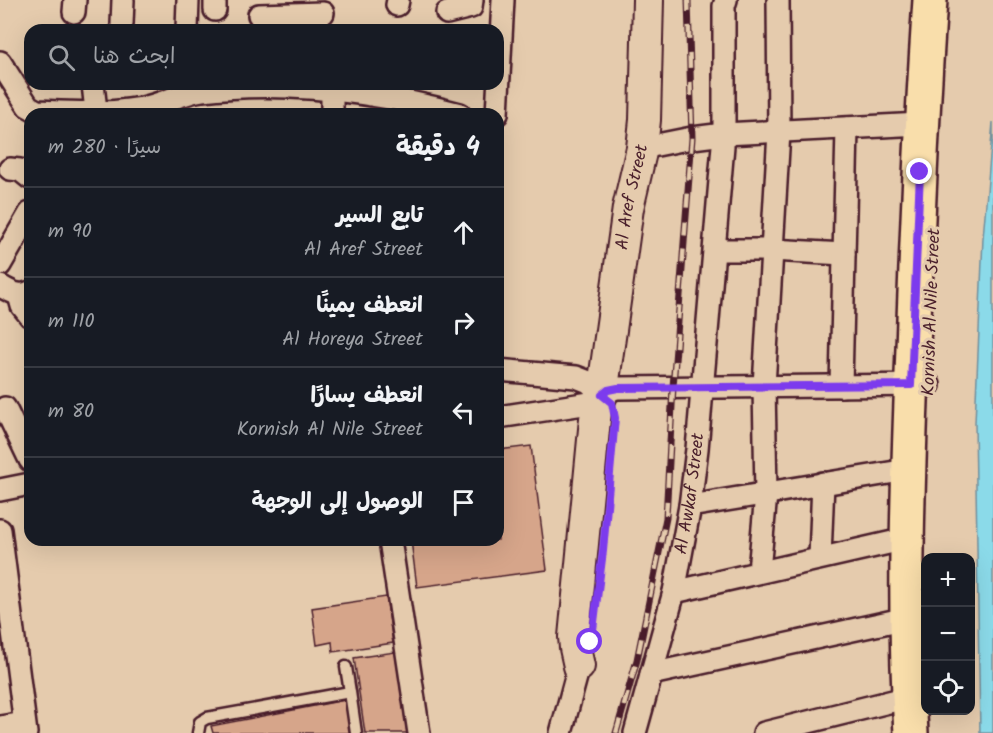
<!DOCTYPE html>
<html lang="ar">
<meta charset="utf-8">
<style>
body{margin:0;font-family:Kalam,"Playpen Sans Arabic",sans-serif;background:#20242c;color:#f1f3f6;direction:rtl}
.controls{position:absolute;right:18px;bottom:18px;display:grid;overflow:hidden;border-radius:12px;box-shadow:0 6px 24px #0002}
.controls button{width:54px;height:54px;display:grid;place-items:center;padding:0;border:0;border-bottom:2px solid #363941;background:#171b24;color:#f1f3f6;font:30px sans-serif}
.stop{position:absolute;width:18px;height:18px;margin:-14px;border:4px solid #7c3aed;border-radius:50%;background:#fff}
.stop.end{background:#7c3aed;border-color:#fff;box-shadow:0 2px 6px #0008}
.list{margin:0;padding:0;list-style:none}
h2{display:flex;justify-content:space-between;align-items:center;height:78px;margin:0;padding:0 24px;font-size:26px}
h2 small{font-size:20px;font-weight:400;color:#9ea1a6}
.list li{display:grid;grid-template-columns:39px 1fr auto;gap:18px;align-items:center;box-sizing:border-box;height:90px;padding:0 24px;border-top:2px solid #363941}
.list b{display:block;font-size:22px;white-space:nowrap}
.list p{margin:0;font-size:20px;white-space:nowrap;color:#9ea1a6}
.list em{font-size:20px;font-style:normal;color:#9ea1a6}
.icon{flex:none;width:33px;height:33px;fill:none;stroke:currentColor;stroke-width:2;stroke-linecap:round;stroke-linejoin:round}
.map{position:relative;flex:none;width:993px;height:733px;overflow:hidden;direction:ltr}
.search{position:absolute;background:#171b24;box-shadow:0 6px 24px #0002;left:24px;top:24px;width:480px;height:66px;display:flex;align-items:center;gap:15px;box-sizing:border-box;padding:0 21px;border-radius:18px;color:#9ea1a6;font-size:22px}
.panel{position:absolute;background:#171b24;box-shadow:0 6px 24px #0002;left:24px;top:108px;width:480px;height:438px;border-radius:18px;direction:rtl}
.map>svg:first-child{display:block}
</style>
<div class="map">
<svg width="993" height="733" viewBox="0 0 993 733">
<rect width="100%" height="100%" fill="#e5cbad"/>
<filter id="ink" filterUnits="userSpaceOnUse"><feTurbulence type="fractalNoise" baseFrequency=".0167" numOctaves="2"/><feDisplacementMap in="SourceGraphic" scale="12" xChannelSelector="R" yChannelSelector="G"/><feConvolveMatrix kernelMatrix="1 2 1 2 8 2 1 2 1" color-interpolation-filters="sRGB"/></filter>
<g filter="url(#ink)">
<polygon fill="#8bdae9" stroke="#718f9d" stroke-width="1.5" points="993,122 993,733 980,733 975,423 983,238"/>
<g fill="#d6a58a" stroke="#4a1f2b" stroke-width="1.5">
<polygon points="531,446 547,570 417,587 411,540 498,540 498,450"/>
<polygon points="386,597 393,643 333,652 332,642 317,645 312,608"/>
<polygon points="395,652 407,733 365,733 354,658"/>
<polygon points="345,700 350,733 213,733 211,726"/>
</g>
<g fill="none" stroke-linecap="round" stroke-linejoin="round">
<g stroke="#4a1f2b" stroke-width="15">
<g id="lane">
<polyline points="350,692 356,733"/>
<polyline points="198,733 200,722 207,718 350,692 346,667"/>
</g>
</g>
<g stroke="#4a1f2b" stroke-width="26">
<g id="street">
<polyline points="215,0 215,10"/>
<polyline points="397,5 398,0"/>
<polyline points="74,12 75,0"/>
<polyline points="447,13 471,7 472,0"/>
<polyline points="259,15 323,13"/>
<polyline points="122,24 123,0"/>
<polyline points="187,30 188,0"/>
<path d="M0 62 28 106 37 111C71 113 108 114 142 108 163 104 181 93 202 90 290 80 375 91 460 114"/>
<polyline points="93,84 96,111"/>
<polyline points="332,114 332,88"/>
<polyline points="497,114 503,0"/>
<polyline points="642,148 692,138 724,134 921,124"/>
<polyline points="10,169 20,170 30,178"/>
<polyline points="715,250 771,250 844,254"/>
<polyline points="0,265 30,213"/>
<path d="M0 286C10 291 19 298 30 292"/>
<polyline points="19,295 22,306 30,316"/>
<polyline points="498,370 576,377 589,382 602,395"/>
<polyline points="841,386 847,128"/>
<polyline points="5,408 30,460"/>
<polyline points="498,417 590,403 608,390 618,388 929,385"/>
<polyline points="0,490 30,484"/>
<polyline points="690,506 907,470"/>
<polyline points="0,530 26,733"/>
<polyline points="390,540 419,733"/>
<polyline points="820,557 823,483"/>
<polyline points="759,571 766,494 764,386 779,132 778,0"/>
<polyline points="674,592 906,539"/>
<polyline points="651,674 907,618"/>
<polyline points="0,727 24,723"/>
<polyline points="561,733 579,666"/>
<path id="s1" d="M635 733 674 592 690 506 697 449 724 134V6L726 0"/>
<polyline points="764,733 909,697"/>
</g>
</g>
<g stroke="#4a1f2b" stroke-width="34">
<g id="secondary">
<path id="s2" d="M579 666 575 648 574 637 595 419 598 403 602 395 628 208 642 148 645 120 648 0"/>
</g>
</g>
<g stroke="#4a1f2b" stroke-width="38">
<path id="primary" d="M911 733C903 605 908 477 913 348 917 232 922 116 930 0"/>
</g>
<use href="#lane" stroke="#e5cbad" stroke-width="10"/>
<use href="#street" stroke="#e5cbad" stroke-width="21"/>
<use href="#secondary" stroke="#e5cbad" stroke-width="30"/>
<use href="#primary" stroke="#f9deab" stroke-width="33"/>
<g stroke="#4a1f2b" stroke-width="7">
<polyline id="rail" points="616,733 637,660 666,518 673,387 692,138 688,0"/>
</g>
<use href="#rail" stroke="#e5cbad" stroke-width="4.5" stroke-dasharray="14" stroke-linecap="butt"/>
</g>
</g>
<g fill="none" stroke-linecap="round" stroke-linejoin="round" filter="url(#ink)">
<polyline stroke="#7c3aed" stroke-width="8" points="590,642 593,630 603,551 615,418 612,403 602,395 608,390 618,388 911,385 920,172"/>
</g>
<g text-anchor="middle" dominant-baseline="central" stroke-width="6" stroke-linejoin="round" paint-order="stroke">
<g font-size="18" fill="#4a1f2b" stroke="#e5cbad">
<text stroke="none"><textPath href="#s2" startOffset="474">Al Aref Street</textPath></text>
<text transform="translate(932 312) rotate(-88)">Kornish Al Nile Street</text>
<text stroke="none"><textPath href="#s1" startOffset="246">Al Awkaf Street</textPath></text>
</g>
</g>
</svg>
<div class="controls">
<button>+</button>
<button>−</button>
<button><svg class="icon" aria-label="locate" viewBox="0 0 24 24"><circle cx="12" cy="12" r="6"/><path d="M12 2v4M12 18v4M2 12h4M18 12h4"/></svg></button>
</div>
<div class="stop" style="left:590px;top:642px"></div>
<div class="stop end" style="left:920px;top:172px"></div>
<div class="search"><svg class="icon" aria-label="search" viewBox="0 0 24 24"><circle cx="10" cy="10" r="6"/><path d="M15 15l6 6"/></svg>ابحث هنا</div>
<section class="panel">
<h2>4 دقيقة<small>سيرًا · 280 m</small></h2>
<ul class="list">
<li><svg class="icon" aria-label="ahead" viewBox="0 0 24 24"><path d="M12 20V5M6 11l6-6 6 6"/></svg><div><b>تابع السير</b><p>Al Aref Street</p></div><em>90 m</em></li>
<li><svg class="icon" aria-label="right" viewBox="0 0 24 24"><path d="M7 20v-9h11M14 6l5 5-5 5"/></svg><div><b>انعطف يمينًا</b><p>Al Horeya Street</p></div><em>110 m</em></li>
<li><svg class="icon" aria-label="left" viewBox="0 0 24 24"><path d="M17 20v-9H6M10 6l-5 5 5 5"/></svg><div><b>انعطف يسارًا</b><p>Kornish Al Nile Street</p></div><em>80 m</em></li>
<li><svg class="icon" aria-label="arrive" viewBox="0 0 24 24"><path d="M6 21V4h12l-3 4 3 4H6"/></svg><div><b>الوصول إلى الوجهة</b></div></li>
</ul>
</section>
</div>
